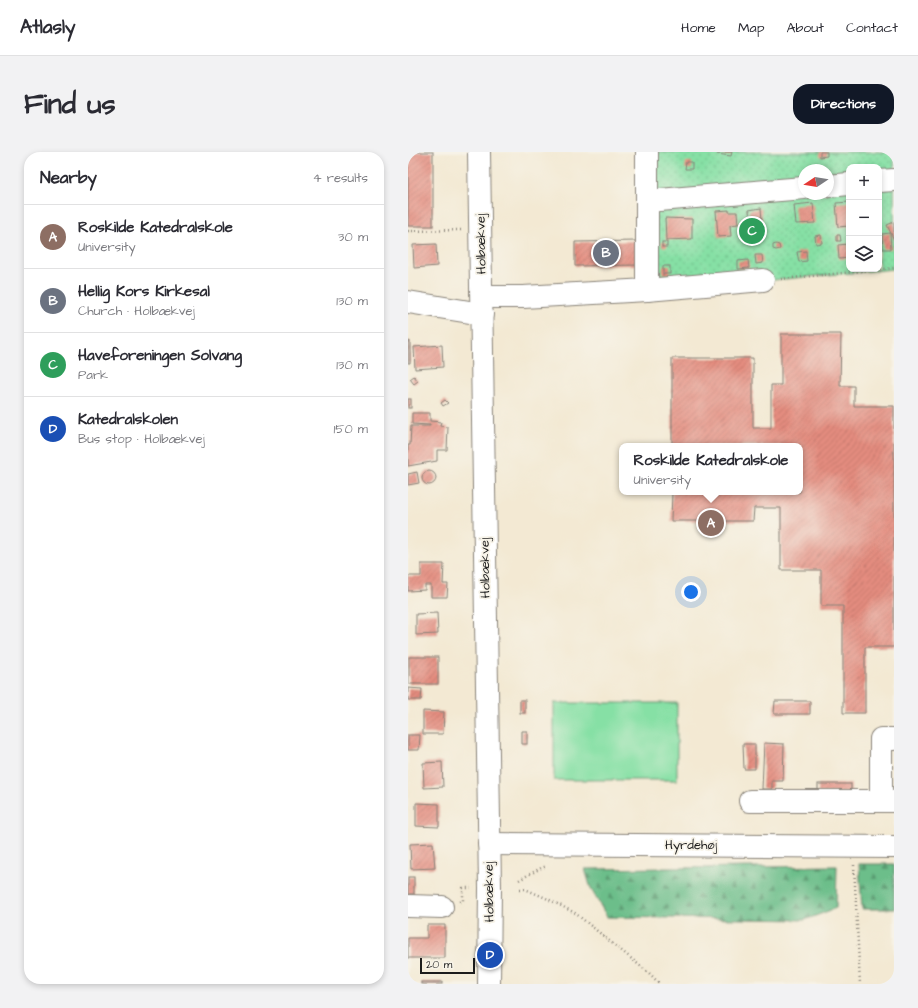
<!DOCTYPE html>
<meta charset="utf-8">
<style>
body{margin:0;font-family:"Architects Daughter",sans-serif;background:#f2f2f3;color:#2b2b33}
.controls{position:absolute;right:12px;top:12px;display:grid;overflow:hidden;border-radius:8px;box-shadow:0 2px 6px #0003}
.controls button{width:36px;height:36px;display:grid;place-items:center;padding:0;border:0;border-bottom:1px solid #e1e1e2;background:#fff;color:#2b2b33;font:20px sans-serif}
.compass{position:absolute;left:390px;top:12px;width:36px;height:36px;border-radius:50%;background:#fff;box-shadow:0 2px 6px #0003;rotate:258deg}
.scale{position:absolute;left:12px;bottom:10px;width:55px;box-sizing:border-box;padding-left:4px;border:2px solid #1c1c1c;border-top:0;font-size:11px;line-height:14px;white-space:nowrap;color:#1c1c1c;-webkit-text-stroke:3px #f7f3e8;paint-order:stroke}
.you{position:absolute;left:283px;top:440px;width:14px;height:14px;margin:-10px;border:3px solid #fff;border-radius:50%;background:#1a73e8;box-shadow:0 0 0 6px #1a73e833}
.badge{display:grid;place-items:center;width:26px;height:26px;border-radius:50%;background:#111827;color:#fff;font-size:13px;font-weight:700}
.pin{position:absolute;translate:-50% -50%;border:2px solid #fff;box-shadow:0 1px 4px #0006}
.popup{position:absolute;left:211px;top:291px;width:184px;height:52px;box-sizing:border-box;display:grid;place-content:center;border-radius:8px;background:#fff;filter:drop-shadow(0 1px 3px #0005);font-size:13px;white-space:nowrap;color:#7c7c81}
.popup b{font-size:15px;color:#2b2b33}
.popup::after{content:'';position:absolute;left:50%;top:100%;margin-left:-8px;border:8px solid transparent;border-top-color:#fff}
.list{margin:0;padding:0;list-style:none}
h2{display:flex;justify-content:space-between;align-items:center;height:52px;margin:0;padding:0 16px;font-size:17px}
h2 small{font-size:13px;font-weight:400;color:#7c7c81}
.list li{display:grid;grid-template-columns:26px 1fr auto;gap:12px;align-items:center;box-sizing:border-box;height:64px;padding:0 16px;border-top:1px solid #e1e1e2}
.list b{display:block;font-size:15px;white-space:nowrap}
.list p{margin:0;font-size:13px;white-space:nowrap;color:#7c7c81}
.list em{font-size:13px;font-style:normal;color:#7c7c81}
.icon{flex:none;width:22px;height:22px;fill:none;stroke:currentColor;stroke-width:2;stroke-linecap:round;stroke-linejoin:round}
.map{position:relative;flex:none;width:486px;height:832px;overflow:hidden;border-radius:16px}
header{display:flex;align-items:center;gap:24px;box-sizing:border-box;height:56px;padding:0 20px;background:#fff;border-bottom:1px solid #e1e1e2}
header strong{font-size:19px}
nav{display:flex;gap:22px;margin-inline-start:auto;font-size:14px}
.intro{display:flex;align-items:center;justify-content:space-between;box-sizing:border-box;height:96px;padding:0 24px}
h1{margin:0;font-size:28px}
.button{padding:10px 18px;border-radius:16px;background:#111827;color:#fff;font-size:14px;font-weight:700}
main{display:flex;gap:24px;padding:0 24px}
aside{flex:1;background:#fff;border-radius:16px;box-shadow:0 2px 6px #0003}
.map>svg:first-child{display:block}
</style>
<header>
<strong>Atlasly</strong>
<nav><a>Home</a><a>Map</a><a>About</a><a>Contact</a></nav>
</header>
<div class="intro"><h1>Find us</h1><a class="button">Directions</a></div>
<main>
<aside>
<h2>Nearby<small>4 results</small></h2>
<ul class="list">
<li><span class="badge" style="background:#8d6e63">A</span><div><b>Roskilde Katedralskole</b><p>University</p></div><em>30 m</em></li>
<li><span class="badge" style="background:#6b7280">B</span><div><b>Hellig Kors Kirkesal</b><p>Church · Holbækvej</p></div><em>130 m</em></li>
<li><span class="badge" style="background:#2e9e5b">C</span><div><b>Haveforeningen Solvang</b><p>Park</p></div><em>130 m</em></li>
<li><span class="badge" style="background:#1a4fb4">D</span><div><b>Katedralskolen</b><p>Bus stop · Holbækvej</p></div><em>150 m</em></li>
</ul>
</aside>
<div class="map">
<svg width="486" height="832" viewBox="0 0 486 832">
<defs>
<pattern id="forest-firs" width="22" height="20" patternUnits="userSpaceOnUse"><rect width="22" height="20" fill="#6cbe8a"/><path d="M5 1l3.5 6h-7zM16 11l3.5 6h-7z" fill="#589a70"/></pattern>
<pattern id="garden-dots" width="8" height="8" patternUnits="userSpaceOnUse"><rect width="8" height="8" fill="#86e0a5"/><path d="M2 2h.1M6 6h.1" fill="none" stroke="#73c08d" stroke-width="1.8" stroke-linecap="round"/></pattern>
<pattern id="building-hatch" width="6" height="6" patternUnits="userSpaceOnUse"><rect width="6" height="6" fill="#e48c7f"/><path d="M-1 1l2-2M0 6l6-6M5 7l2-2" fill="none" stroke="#b87267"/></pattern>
</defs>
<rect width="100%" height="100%" fill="#f7f3e8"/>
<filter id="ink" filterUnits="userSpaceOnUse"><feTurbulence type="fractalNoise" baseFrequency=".025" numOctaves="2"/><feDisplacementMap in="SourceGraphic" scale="8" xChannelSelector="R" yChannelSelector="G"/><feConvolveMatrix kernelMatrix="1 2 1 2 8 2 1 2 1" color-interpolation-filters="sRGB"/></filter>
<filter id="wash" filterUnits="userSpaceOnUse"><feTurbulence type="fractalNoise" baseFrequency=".012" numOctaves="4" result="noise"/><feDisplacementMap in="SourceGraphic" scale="16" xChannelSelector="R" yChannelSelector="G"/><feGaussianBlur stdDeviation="0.9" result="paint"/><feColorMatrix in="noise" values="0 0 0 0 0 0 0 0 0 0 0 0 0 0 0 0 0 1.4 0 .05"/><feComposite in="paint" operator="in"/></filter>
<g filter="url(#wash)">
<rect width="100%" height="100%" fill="#f3e9d3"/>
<g fill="url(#forest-firs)" stroke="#446d53">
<polygon points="451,712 486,712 486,757 454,757"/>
<polygon points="429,714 428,756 397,768 199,765 183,737 177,717"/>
</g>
<rect fill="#86e0a5" stroke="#517e60" x="146" y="551" width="123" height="77"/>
<path fill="url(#garden-dots)" stroke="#517e60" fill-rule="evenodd" d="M249 0H486V117L245 139ZM441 15H471V117H441ZM396 18H420V42H396Z"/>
<g id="blocks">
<g fill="url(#building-hatch)">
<rect x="0" y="0" width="25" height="74"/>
<polygon points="310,0 324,0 323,4 309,2"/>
<polygon points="412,0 419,0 419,4 412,5"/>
<polygon points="278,10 284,10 284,17 277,17"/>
<polygon points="441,50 441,74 430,75 428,51"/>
<polygon points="405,51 407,71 388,72 386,53"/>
<polygon points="353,56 355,81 343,82 341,58"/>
<polygon points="321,58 321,60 329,60 330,72 322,73 323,84 310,85 308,59"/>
<polygon points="257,66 284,67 284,87 258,88"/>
<polygon points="486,70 486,88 479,73"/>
<polygon points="482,81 483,97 475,97 474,82"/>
<polygon points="413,83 414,91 408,92 407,84"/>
<polygon points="429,83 432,83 433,89 429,89"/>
<polygon points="230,89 230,113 167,114 167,90"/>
<rect x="254" y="90" width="5" height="5"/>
<polygon points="28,92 29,114 6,116 5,93"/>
<polygon points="368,92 371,93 372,97 368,98 365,97 365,93"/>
<polygon points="440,92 441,106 431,107 430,93"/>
<polygon points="398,99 399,109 391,110 389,100"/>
<polygon points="347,103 354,103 355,111 348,112"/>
<polygon points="340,108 341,116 330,117 330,109"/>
<rect x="255" y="114" width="7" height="8"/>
<polygon points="373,182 433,182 432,234 446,234 446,254 486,254 486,495 457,495 457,561 435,561 435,454 413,454 413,418 373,418 373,356 346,356 345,369 263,369 264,340 392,340 392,294 264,294 264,206 345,206 345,276 363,276 363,233 373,233"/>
<polygon points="2,189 2,211 0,211 0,190"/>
<polygon points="34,193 35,215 7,217 6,195"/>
<polygon points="6,224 10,229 6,232 2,227"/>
<rect x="0" y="247" width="3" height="9"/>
<polygon points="37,248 40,251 35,254 33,251"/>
<polygon points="4,261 22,261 22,269 33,270 32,274 40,275 39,298 29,298 29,309 0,314 0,293 2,293 3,274 22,274 22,273 4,272"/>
<circle cx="21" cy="326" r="7"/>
<polygon points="9,320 11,331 0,333 0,322"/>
<polygon points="13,412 36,412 35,432 40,432 39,445 23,445 23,433 17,433 17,438 0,439 0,424 13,424"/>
<polygon points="29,461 30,482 8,483 8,462"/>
<rect x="1" y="505" width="29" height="27"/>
<polygon points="0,536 14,537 13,548 0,548"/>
<rect x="112" y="548" width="5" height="13"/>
<polygon points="367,549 402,549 402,562 366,562"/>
<polygon points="15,559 36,560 35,582 15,582"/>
<rect x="114" y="579" width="5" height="13"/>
<polygon points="0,583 12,583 11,598 0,598"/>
<polygon points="356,591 376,592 375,629 364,629 364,637 354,637"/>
<polygon points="335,592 347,592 347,617 336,617"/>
<polygon points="34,610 35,635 16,636 15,611"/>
<rect x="410" y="632" width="33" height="9"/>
<polygon points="8,651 31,652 31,675 8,674"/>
<polygon points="25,691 27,716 3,717 2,692"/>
<rect x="0" y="725" width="6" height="17"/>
<polygon points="19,773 37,773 37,806 0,806 0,786 19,786"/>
<rect x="13" y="830" width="21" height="2"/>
</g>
</g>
</g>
<g filter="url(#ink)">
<use href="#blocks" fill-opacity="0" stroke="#888278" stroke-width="1"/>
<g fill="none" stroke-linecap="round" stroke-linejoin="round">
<g stroke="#888278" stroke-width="24">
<g id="minor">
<polyline points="71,0 82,736 81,832"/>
<polyline points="239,0 239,138 355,128"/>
<polyline points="471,29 486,28"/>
<polyline points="420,34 441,32"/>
<polyline points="239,49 396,36"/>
<polyline points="74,145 115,145 239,138"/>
<polyline points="0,150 74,162"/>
<polyline points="342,649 486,649"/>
<polyline points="473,649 473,587 486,587"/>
<polyline points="81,692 486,695"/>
<polyline points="0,754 34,755"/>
</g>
</g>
<g stroke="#888278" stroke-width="2.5" stroke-dasharray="1 3" stroke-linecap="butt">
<polyline points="0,79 53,78"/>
<polyline points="373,127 486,116"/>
<polyline points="446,713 452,832"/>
<polyline points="111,728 133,716 139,714"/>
<polyline points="112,737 117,737 138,746 167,761 241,821 252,832"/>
<polyline points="52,750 55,749 55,736 63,736"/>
</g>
<use href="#minor" stroke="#fff" stroke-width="22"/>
</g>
</g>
<g text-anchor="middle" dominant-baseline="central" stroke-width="3.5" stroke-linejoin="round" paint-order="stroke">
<g font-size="13" fill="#1c1c1c" stroke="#f7f3e8">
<text transform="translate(73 92) rotate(-91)">Holbækvej</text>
<text transform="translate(77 416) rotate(-91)">Holbækvej</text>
<text x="283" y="693">Hyrdehøj</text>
<text transform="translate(81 740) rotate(-91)">Holbækvej</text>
</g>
</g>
</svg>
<div class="controls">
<button>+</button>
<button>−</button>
<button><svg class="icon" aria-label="layers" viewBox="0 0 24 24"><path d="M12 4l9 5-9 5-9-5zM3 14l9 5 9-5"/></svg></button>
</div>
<svg class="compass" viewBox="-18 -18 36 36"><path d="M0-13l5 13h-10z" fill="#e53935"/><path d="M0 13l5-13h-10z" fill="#7c7c81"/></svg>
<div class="scale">20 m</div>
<div class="you"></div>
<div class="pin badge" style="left:303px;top:371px;background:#8d6e63">A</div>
<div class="popup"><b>Roskilde Katedralskole</b>University</div>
<div class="pin badge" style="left:198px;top:101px;background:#6b7280">B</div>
<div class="pin badge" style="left:344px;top:79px;background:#2e9e5b">C</div>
<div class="pin badge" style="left:82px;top:803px;background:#1a4fb4">D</div>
</div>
</main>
